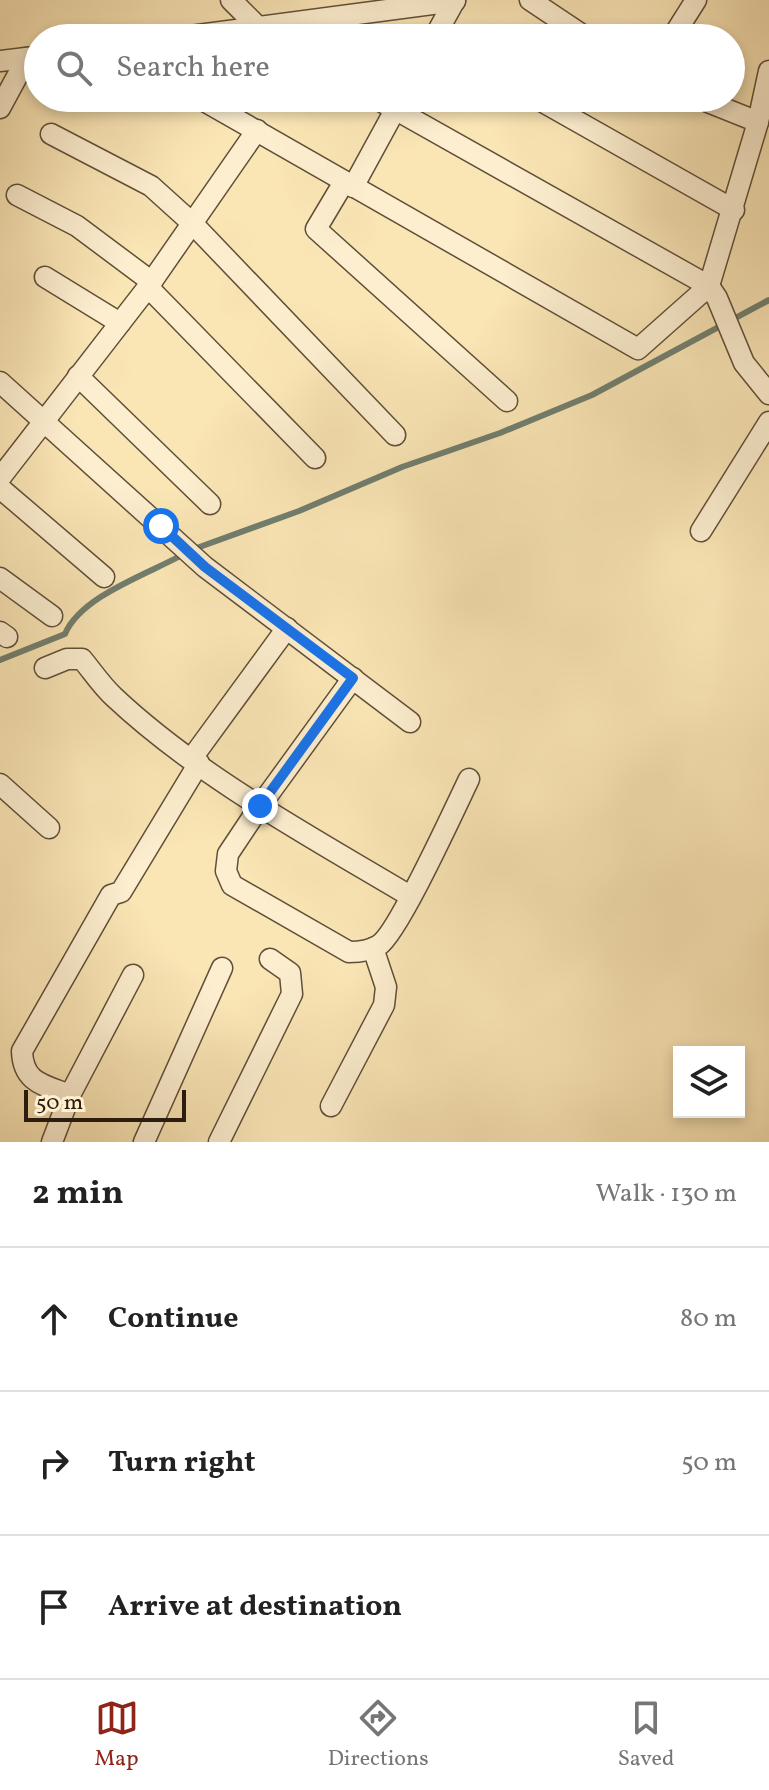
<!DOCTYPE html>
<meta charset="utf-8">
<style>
body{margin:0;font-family:Vollkorn,serif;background:#f6f6f6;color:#222}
.controls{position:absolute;right:24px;bottom:24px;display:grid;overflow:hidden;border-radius:0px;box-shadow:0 4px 12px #0003}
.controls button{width:72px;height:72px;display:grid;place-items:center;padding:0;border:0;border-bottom:2px solid #e0e0e0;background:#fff;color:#222;font:40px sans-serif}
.scale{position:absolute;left:24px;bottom:20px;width:162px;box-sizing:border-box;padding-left:8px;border:4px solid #2d1d0f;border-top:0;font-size:22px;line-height:28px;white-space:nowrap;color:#2d1d0f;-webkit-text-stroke:6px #fceecf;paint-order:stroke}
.stop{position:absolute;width:24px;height:24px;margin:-18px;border:6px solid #1a73e8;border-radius:50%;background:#fff}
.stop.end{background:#1a73e8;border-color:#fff;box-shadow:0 2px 8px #0008}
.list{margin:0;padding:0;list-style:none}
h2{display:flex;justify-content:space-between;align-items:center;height:104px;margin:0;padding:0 32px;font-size:34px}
h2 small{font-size:26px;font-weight:400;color:#767676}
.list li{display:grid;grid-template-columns:52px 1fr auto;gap:24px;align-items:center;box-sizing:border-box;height:144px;padding:0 32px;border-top:2px solid #e0e0e0}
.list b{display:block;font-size:30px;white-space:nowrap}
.list em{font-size:26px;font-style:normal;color:#767676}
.icon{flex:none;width:44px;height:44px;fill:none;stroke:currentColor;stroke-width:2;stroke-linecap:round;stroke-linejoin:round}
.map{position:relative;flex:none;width:769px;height:1142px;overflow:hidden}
.search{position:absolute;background:#fff;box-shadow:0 4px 12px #0003;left:24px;right:24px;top:24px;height:88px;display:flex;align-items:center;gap:20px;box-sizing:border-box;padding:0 28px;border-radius:44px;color:#767676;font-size:30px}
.sheet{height:536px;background:#fff}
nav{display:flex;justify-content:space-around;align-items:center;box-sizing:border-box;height:112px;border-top:2px solid #e0e0e0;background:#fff;font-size:22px;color:#767676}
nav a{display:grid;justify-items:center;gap:4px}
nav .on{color:#8f2418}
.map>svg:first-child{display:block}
</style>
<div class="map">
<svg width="769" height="1142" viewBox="0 0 769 1142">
<rect width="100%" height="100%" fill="#fae5b5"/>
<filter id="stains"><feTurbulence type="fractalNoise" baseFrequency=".0025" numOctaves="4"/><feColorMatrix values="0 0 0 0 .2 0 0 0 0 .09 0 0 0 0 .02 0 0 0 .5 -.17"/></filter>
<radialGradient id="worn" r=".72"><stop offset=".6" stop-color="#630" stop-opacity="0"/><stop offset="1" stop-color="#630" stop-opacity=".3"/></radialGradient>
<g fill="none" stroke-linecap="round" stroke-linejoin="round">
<g stroke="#717e6e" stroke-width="6">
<polyline points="194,549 299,511 402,467 500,433 592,395 769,300"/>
<path d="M0 660 65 634C81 596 148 574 184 554"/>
</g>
<g stroke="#604f38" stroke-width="23">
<g id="street">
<polyline points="231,0 262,31"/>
<polyline points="530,0 587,38"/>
<polyline points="175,38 455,1"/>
<polyline points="434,38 455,0"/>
<polyline points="672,38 696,0"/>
<polyline points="0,61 34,57"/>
<polyline points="199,98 638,349 709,286 758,122 769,71"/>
<polyline points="375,98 709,286 717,298 744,363 769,394"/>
<polyline points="536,98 734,210"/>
<polyline points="698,98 758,122"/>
<polyline points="0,108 27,58"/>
<polyline points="51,134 151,186 192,223 395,435"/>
<polyline points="344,182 316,229 507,401"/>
<polyline points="353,187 401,99"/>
<polyline points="17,195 77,226 152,282"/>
<polyline points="45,277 120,323"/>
<polyline points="148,287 315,458"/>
<polyline points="78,376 210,504"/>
<polyline points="0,382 205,567 410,722"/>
<polyline points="0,478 148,287 257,130"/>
<polyline points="0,488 104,577"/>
<polyline points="701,531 769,422"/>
<polyline points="0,578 52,616"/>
<polyline points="0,632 7,637"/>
<path d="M45 668 67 659H82C92 671 102 686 114 697 198 776 311 837 410 896"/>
<path d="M353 678 260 806 228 854 226 871 232 885 349 952C359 952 370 951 379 945 398 933 455 808 469 779"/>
<polyline points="192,758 287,628"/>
<polyline points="0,784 49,828"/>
<path d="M70 1095C44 1085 23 1083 22 1051L111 895 121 892 199 763"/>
<polyline points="331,1106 384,1005 386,987 373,948"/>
<polyline points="52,1142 70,1095 133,975"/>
<polyline points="144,1142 222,968"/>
<polyline points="219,1142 292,994 290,973 270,959"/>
</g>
</g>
<use href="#street" stroke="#fceecf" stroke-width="20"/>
</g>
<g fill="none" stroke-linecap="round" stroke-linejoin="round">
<polyline stroke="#1a73e8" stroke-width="10" points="161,526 205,567 353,678 260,806"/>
</g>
<rect width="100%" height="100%" filter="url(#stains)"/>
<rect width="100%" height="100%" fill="url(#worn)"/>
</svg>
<div class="controls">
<button><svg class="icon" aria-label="layers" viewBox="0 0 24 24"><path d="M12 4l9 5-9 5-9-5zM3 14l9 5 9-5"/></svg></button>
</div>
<div class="scale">50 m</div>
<div class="stop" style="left:161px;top:526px"></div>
<div class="stop end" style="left:260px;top:806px"></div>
<div class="search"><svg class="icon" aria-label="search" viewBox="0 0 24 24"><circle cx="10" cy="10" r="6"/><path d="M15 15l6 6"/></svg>Search here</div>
</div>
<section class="sheet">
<h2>2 min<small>Walk · 130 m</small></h2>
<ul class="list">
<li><svg class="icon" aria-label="ahead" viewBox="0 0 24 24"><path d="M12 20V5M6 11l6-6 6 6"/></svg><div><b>Continue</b></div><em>80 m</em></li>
<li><svg class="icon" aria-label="right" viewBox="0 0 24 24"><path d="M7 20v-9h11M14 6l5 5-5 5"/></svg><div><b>Turn right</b></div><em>50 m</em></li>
<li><svg class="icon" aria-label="arrive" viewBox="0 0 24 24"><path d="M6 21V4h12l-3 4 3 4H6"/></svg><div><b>Arrive at destination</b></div></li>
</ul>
</section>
<nav>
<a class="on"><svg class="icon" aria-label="map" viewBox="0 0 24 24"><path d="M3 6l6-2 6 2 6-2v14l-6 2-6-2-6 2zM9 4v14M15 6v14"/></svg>Map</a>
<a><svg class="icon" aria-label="directions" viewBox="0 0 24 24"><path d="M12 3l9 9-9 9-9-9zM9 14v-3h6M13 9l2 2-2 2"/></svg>Directions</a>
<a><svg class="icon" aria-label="saved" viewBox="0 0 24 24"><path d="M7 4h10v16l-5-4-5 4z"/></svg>Saved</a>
</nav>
